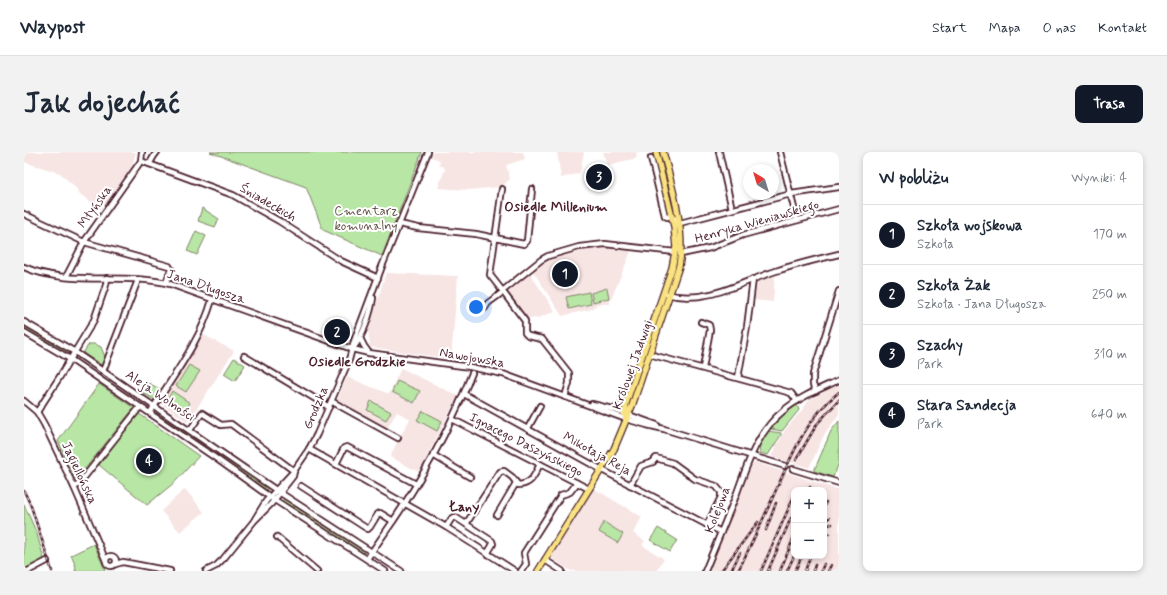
<!DOCTYPE html>
<html lang="pl">
<meta charset="utf-8">
<style>
body{margin:0;font-family:Mynerve,sans-serif;background:#f2f2f3;color:#1f2937}
.controls{position:absolute;right:12px;bottom:12px;display:grid;overflow:hidden;border-radius:8px;box-shadow:0 2px 6px #0003}
.controls button{width:36px;height:36px;display:grid;place-items:center;padding:0;border:0;border-bottom:1px solid #e0e1e3;background:#fff;color:#1f2937;font:20px sans-serif}
.compass{position:absolute;left:719px;top:12px;width:36px;height:36px;border-radius:50%;background:#fff;box-shadow:0 2px 6px #0003;rotate:322deg}
.you{position:absolute;left:452px;top:155px;width:14px;height:14px;margin:-10px;border:3px solid #fff;border-radius:50%;background:#1a73e8;box-shadow:0 0 0 6px #1a73e833}
.badge{display:grid;place-items:center;width:26px;height:26px;border-radius:50%;background:#111827;color:#fff;font-size:13px;font-weight:700}
.pin{position:absolute;translate:-50% -50%;border:2px solid #fff;box-shadow:0 1px 4px #0006}
.list{margin:0;padding:0;list-style:none}
h2{display:flex;justify-content:space-between;align-items:center;height:52px;margin:0;padding:0 16px;font-size:17px}
h2 small{font-size:13px;font-weight:400;color:#747a83}
.list li{display:grid;grid-template-columns:26px 1fr auto;gap:12px;align-items:center;box-sizing:border-box;height:60px;padding:0 16px;border-top:1px solid #e0e1e3}
.list b{display:block;font-size:15px;white-space:nowrap}
.list p{margin:0;font-size:13px;white-space:nowrap;color:#747a83}
.list em{font-size:13px;font-style:normal;color:#747a83}
.map{position:relative;flex:none;width:815px;height:419px;overflow:hidden;border-radius:8px}
header{display:flex;align-items:center;gap:24px;box-sizing:border-box;height:56px;padding:0 20px;background:#fff;border-bottom:1px solid #e0e1e3}
header strong{font-size:19px}
nav{display:flex;gap:22px;margin-inline-start:auto;font-size:14px}
.intro{display:flex;align-items:center;justify-content:space-between;box-sizing:border-box;height:96px;padding:0 24px}
h1{margin:0;font-size:28px}
.button{padding:10px 18px;border-radius:8px;background:#111827;color:#fff;font-size:14px;font-weight:700}
main{display:flex;gap:24px;padding:0 24px}
aside{flex:1;background:#fff;border-radius:8px;box-shadow:0 2px 6px #0003}
.map>svg:first-child{display:block}
</style>
<header>
<strong>Waypost</strong>
<nav><a>Start</a><a>Mapa</a><a>O nas</a><a>Kontakt</a></nav>
</header>
<div class="intro"><h1>Jak dojechać</h1><a class="button">Trasa</a></div>
<main>
<div class="map">
<svg width="815" height="419" viewBox="0 0 815 419">
<rect width="100%" height="100%" fill="#fff"/>
<filter id="ink" filterUnits="userSpaceOnUse"><feTurbulence type="fractalNoise" baseFrequency=".025" numOctaves="2"/><feDisplacementMap in="SourceGraphic" scale="8" xChannelSelector="R" yChannelSelector="G"/><feConvolveMatrix kernelMatrix="1 2 1 2 8 2 1 2 1" color-interpolation-filters="sRGB"/></filter>
<g filter="url(#ink)">
<g fill="#f7e5e4" fill-rule="evenodd">
<polygon points="0,0 112,0 107,17 81,52 68,51 56,42 51,35 36,21 0,10"/>
<polygon points="409,0 499,0 501,7 482,13 486,27 477,35 444,38 414,36 421,17 419,14 415,14 416,8 407,5"/>
<polygon points="533,0 560,0 556,21 537,26"/>
<polygon points="579,0 617,0 612,1 613,6 583,13"/>
<polygon points="576,95 608,97 585,152 573,152 568,157 538,164 509,119 523,107"/>
<polygon points="505,120 531,159 514,166 503,167 482,139"/>
<polygon points="362,121 434,124 427,207 346,195 344,178"/>
<polygon points="751,124 749,150 730,148 734,129"/>
<polygon points="178,182 210,199 164,270 136,251"/>
<polygon points="377,216 434,244 395,320 366,305 374,288 386,267 373,260 363,276 313,249 323,225 365,242"/>
<polygon points="815,232 815,262 800,283 785,316 747,304 761,278 779,257 785,248"/>
<path d="M731 310 815 338V419H684L728 313ZM770 338H800V404H770Z"/>
<polygon points="569,336 618,365 609,381 621,389 618,393 640,407 632,419 547,419 527,406"/>
<polygon points="161,337 180,360 156,380 137,359"/>
</g>
<g fill="#b8e6a5" stroke="#818268">
<polygon points="186,0 398,0 358,104 299,78 282,35"/>
<polygon points="178,56 195,67 191,75 174,69"/>
<polygon points="172,79 182,84 173,103 163,99"/>
<polygon points="583,136 585,146 569,150 567,141"/>
<polygon points="565,140 567,152 545,157 542,145"/>
<polygon points="0,173 44,198 42,202 0,177"/>
<polygon points="65,192 71,192 77,195 81,205 79,214 59,201"/>
<polygon points="210,206 221,213 211,229 200,222"/>
<polygon points="165,213 176,219 162,240 152,234"/>
<polygon points="373,229 396,239 390,251 368,240"/>
<polygon points="124,231 138,238 138,240 132,249 118,240"/>
<polygon points="75,232 110,256 52,328 34,289"/>
<polygon points="148,239 166,251 160,260 143,248"/>
<polygon points="347,249 367,260 362,268 343,258"/>
<polygon points="773,253 775,258 758,279 747,277 758,264"/>
<polygon points="134,259 186,294 185,296 182,296 132,262"/>
<polygon points="399,259 418,269 413,279 393,268"/>
<polygon points="114,261 175,304 151,330 123,353 75,313"/>
<polygon points="815,269 815,311 809,325 790,319 807,279"/>
<polygon points="744,279 757,281 757,283 744,303 736,301 735,295"/>
<polygon points="195,300 244,335 242,338 193,304"/>
<polygon points="261,346 299,371 297,374 258,350"/>
<polygon points="0,352 13,382 20,407 2,419 0,419"/>
<polygon points="580,370 599,382 594,391 575,380"/>
<polygon points="301,372 341,398 339,402 298,375"/>
<polygon points="634,376 653,388 646,400 626,388"/>
<polygon points="70,392 81,418 79,419 51,419 52,415 47,403"/>
</g>
<g fill="none" stroke-linecap="round" stroke-linejoin="round">
<g stroke="#4a1f2b" stroke-width="8">
<g id="minor">
<polyline points="695,0 708,57"/>
<polyline points="756,0 773,68"/>
<polyline points="627,6 641,64 643,65 647,64 656,71 767,42 815,35"/>
<polyline points="117,9 209,43 255,69 317,109 354,126"/>
<polyline points="126,11 130,4 133,0"/>
<polyline points="0,62 60,90 145,114 147,117 142,131"/>
<polyline points="375,72 394,76 452,82 500,92 503,89 508,37"/>
<polyline points="657,102 686,96 719,83 815,57"/>
<path d="M0 115C45 135 98 120 146 132L328 197 345 201 446 215 479 222 602 267 623 273 640 277 761 314"/>
<polyline points="42,125 60,90 117,9 118,0"/>
<polyline points="477,137 466,123 478,37"/>
<polyline points="481,137 517,108 524,104 555,95 581,92 651,100"/>
<path d="M643 142C681 153 717 130 752 119 773 112 794 107 815 102"/>
<polyline points="461,156 464,151 479,140 501,169 501,181 504,184 518,187 545,221 545,231 541,245"/>
<polyline points="0,170 51,200 252,338 377,419"/>
<polyline points="677,170 685,173 686,178 679,216"/>
<polyline points="0,180 46,207 190,305 246,345 361,419"/>
<polyline points="336,186 340,194 345,201"/>
<path d="M329 196C339 185 347 160 349 146"/>
<polyline points="625,202 767,241 773,249"/>
<polyline points="220,204 305,255"/>
<polyline points="79,219 114,128"/>
<polyline points="714,226 723,175 729,127"/>
<polyline points="792,239 789,233 789,222 815,139"/>
<polyline points="440,242 578,318 697,380"/>
<polyline points="0,249 13,260 20,272 50,335 82,409"/>
<polyline points="307,249 374,286"/>
<polyline points="568,252 588,257 633,273"/>
<polyline points="588,257 602,251"/>
<polyline points="13,260 35,226 70,168 82,133 83,126"/>
<path d="M126 261C149 224 176 190 188 148"/>
<polyline points="428,267 565,337"/>
<polyline points="504,276 516,254"/>
<polyline points="166,278 178,261 197,273 207,272 270,319"/>
<polyline points="285,297 422,375 491,419"/>
<polyline points="409,303 446,325"/>
<polyline points="312,312 320,296 323,295 392,332"/>
<polyline points="769,317 815,331"/>
<polyline points="606,333 617,314 629,310 632,306 649,311 671,327 692,334 697,340 697,345 683,373"/>
<polyline points="277,334 342,376 344,377 346,375 354,362 356,361 369,369"/>
<polyline points="50,335 54,333 116,255"/>
<polyline points="473,363 492,331"/>
<polyline points="231,367 242,349 270,319"/>
<path d="M442 372 476 320 480 319 488 325 494 333C508 332 510 324 516 312"/>
<polyline points="422,375 428,366 431,365 468,389 469,392 463,402"/>
<polyline points="253,385 293,419"/>
<circle cx="87" cy="409" r="5"/>
<path d="M343 407C355 389 369 370 381 351 407 310 430 267 448 221"/>
<polyline points="521,408 538,419"/>
<polyline points="92,412 99,410 146,419"/>
<polyline points="4,419 23,409"/>
<polyline points="182,419 192,414 200,406 230,369 247,352 269,324 270,319 285,297 293,282 325,208 330,189 357,117 404,0"/>
<polyline points="497,419 502,412 500,401 537,343 546,340 553,331"/>
<path d="M681 419C691 395 701 370 711 346 723 314 732 281 759 259 775 245 796 237 815 228"/>
</g>
</g>
<g stroke="#4a1f2b" stroke-width="8">
<g id="major">
<polyline points="602,267 601,261 602,251 648,116 652,95 650,74 632,0"/>
<path d="M514 419 590 297 608 254 655 114C662 79 648 35 639 0"/>
</g>
</g>
<use href="#minor" stroke="#fff" stroke-width="4.5"/>
<use href="#major" stroke="#f8e281" stroke-width="5.5"/>
<g stroke="#4a1f2b" stroke-width="2.5">
<g id="rail">
<polyline points="772,308 793,272 815,248"/>
<polyline points="785,338 786,335"/>
<polyline points="0,339 7,354 28,419"/>
<polyline points="800,354 802,350"/>
<polyline points="800,369 805,366"/>
<polyline points="800,374 808,372"/>
<polyline points="742,378 752,351"/>
<polyline points="800,379 806,382"/>
<polyline points="697,419 734,370"/>
<polyline points="707,419 716,401"/>
<path d="M714 419C726 395 737 372 748 347 766 308 780 268 815 240"/>
<polyline points="737,419 770,344"/>
<polyline points="744,419 767,366"/>
<polyline points="756,419 770,385"/>
<polyline points="763,419 770,404"/>
<polyline points="771,419 778,404"/>
<polyline points="781,419 786,405"/>
<polyline points="789,419 791,413"/>
<polyline points="797,419 800,412"/>
<polyline points="804,419 807,413"/>
</g>
</g>
<use href="#rail" stroke="#fff" stroke-width="1" stroke-dasharray="3" stroke-linecap="butt"/>
</g>
</g>
<g text-anchor="middle" dominant-baseline="central" stroke-width="4" stroke-linejoin="round" paint-order="stroke">
<g font-size="13" fill="#4a1f2b" stroke="#fff">
<text transform="translate(244 51) rotate(30)">Śniadeckich</text>
<text transform="translate(71 55) rotate(-55)">Młyńska</text>
<text transform="translate(733 70) rotate(-16)">Henryka Wieniawskiego</text>
<text transform="translate(182 135) rotate(19)">Jana Długosza</text>
<text transform="translate(448 206) rotate(10)">Nawojowska</text>
<text transform="translate(609 213) rotate(-70)">Królowej Jadwigi</text>
<text transform="translate(136 244) rotate(34)">Aleja Wolności</text>
<text transform="translate(292 256) rotate(-67)">Grodzka</text>
<text transform="translate(502 293) rotate(27)">Ignacego Daszyńskiego</text>
<text transform="translate(573 302) rotate(29)">Mikołaja Reja</text>
<text transform="translate(55 321) rotate(65)">Jagiellońska</text>
<text transform="translate(694 358) rotate(-69)">Kolejowa</text>
</g>
<g font-size="13" fill="#66514a" stroke="#fff">
<text x="342" y="59">Cmentarz<tspan x="342" dy="15">komunalny</tspan></text>
</g>
<g font-size="14" font-weight="bold" fill="#4a1f2b" stroke="#fff">
<text x="532" y="55">Osiedle Millenium</text>
<text x="333" y="210">Osiedle Grodzkie</text>
<text x="440" y="355">Łany</text>
</g>
</g>
</svg>
<div class="controls">
<button>+</button>
<button>−</button>
</div>
<svg class="compass" viewBox="-18 -18 36 36"><path d="M0-13l5 13h-10z" fill="#e53935"/><path d="M0 13l5-13h-10z" fill="#747a83"/></svg>
<div class="you"></div>
<div class="pin badge" style="left:541px;top:122px">1</div>
<div class="pin badge" style="left:313px;top:180px">2</div>
<div class="pin badge" style="left:575px;top:25px">3</div>
<div class="pin badge" style="left:125px;top:309px">4</div>
</div>
<aside>
<h2>W pobliżu<small>Wyniki: 4</small></h2>
<ul class="list">
<li><span class="badge">1</span><div><b>Szkoła wojskowa</b><p>Szkoła</p></div><em>170 m</em></li>
<li><span class="badge">2</span><div><b>Szkoła Żak</b><p>Szkoła · Jana Długosza</p></div><em>250 m</em></li>
<li><span class="badge">3</span><div><b>Szachy</b><p>Park</p></div><em>310 m</em></li>
<li><span class="badge">4</span><div><b>Stara Sandecja</b><p>Park</p></div><em>640 m</em></li>
</ul>
</aside>
</main>
